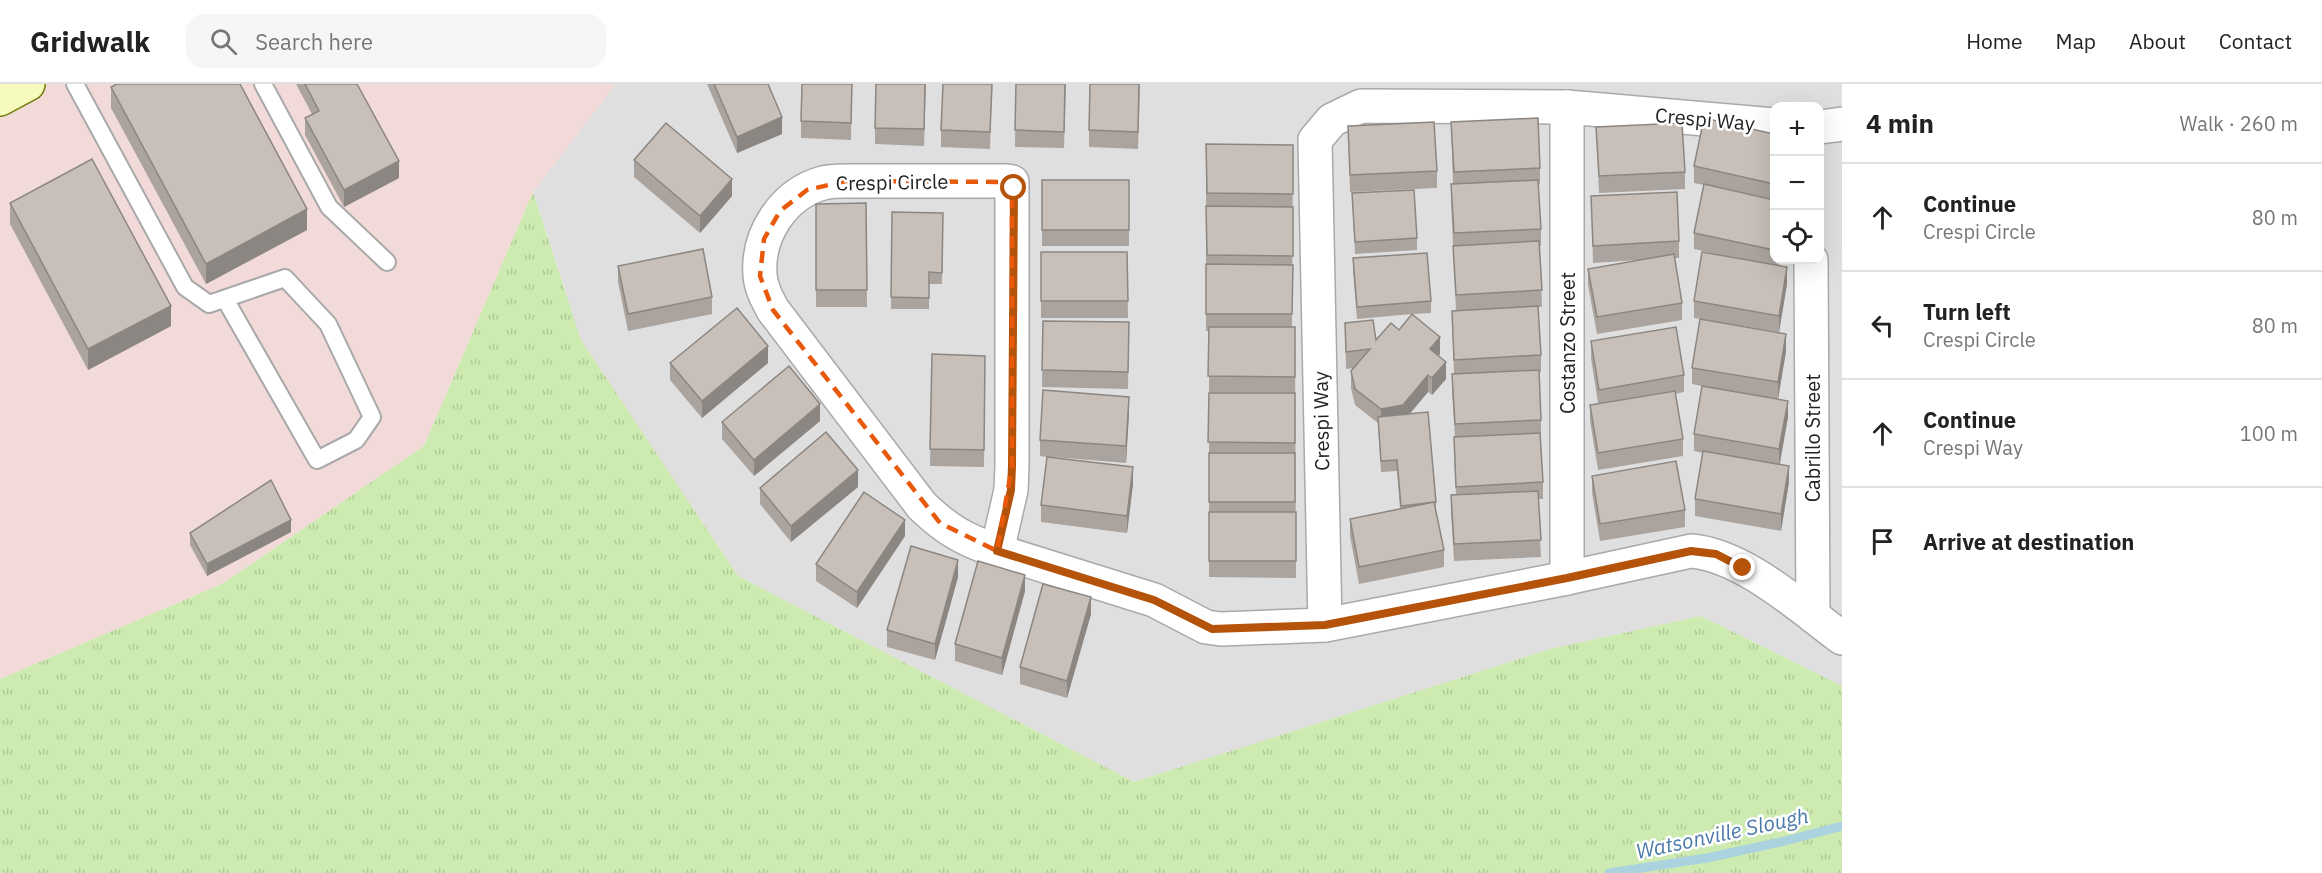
<!DOCTYPE html>
<meta charset="utf-8">
<style>
body{margin:0;font-family:"IBM Plex Sans",sans-serif;background:#f6f6f6;color:#222}
.controls{position:absolute;right:18px;top:18px;display:grid;overflow:hidden;border-radius:12px;box-shadow:0 6px 24px #0002}
.controls button{width:54px;height:54px;display:grid;place-items:center;padding:0;border:0;border-bottom:2px solid #e0e0e0;background:#fff;color:#222;font:30px sans-serif}
.stop{position:absolute;width:18px;height:18px;margin:-14px;border:4px solid #b45309;border-radius:50%;background:#fff}
.stop.end{background:#b45309;border-color:#fff;box-shadow:0 2px 6px #0008}
.list{margin:0;padding:0;list-style:none}
h2{display:flex;justify-content:space-between;align-items:center;height:78px;margin:0;padding:0 24px;font-size:26px}
h2 small{font-size:20px;font-weight:400;color:#767676}
.list li{display:grid;grid-template-columns:39px 1fr auto;gap:18px;align-items:center;box-sizing:border-box;height:108px;padding:0 24px;border-top:2px solid #e0e0e0}
.list b{display:block;font-size:22px;white-space:nowrap}
.list p{margin:0;font-size:20px;white-space:nowrap;color:#767676}
.list em{font-size:20px;font-style:normal;color:#767676}
.icon{flex:none;width:33px;height:33px;fill:none;stroke:currentColor;stroke-width:2;stroke-linecap:round;stroke-linejoin:round}
.map{position:relative;flex:none;width:1842px;height:789px;overflow:hidden}
header{display:flex;align-items:center;gap:36px;box-sizing:border-box;height:84px;padding:0 30px;background:#fff;border-bottom:2px solid #e0e0e0}
header strong{font-size:28px}
nav{display:flex;gap:33px;margin-inline-start:auto;font-size:21px}
.search{width:420px;height:54px;background:#f6f6f6;display:flex;align-items:center;gap:15px;box-sizing:border-box;padding:0 21px;border-radius:18px;color:#767676;font-size:22px}
main{display:flex}
aside{flex:1;background:#fff}
.map>svg:first-child{display:block}
</style>
<header>
<strong>Gridwalk</strong>
<div class="search"><svg class="icon" aria-label="search" viewBox="0 0 24 24"><circle cx="10" cy="10" r="6"/><path d="M15 15l6 6"/></svg>Search here</div>
<nav><a>Home</a><a>Map</a><a>About</a><a>Contact</a></nav>
</header>
<main>
<div class="map">
<svg width="1842" height="789" viewBox="0 0 1842 789">
<defs>
<pattern id="grass-tufts" width="24" height="20" patternUnits="userSpaceOnUse" patternTransform="scale(1.5)"><rect width="24" height="20" fill="#cdebb0"/><path d="M3 7l-1-3M5 7V3M7 7l1-3M15 17l-1-3M17 17v-4M19 17l1-3" fill="none" stroke="#b0c997"/></pattern>
</defs>
<rect width="100%" height="100%" fill="#f2efe9"/>
<path fill="#e0dfdf" fill-rule="evenodd" d="M615 0H1842V602L1701 532 1550 565 1134 698 738 492 697 430 529 274 564 202 533 108ZM1774 22H1820V176H1774Z"/>
<polygon fill="#f2dad9" points="0,0 616,0 533,108 424,362 222,500 0,595"/>
<polygon fill="url(#grass-tufts)" points="533,108 581,256 738,492 1134,698 1550,565 1701,532 1842,602 1842,789 0,789 0,595 222,500 424,362"/>
<g fill="none" stroke-linecap="round" stroke-linejoin="round">
<polyline stroke="#aad3df" stroke-width="9" points="1609,789 1707,774 1785,757 1842,742"/>
<g stroke="#a9a9a9" stroke-width="20">
<g id="lane">
<polyline points="75,0 185,203 209,220 285,194 328,240 372,333 356,356 317,376 225,215"/>
<polyline points="263,0 329,123 387,178"/>
</g>
</g>
<g stroke="#a9a9a9" stroke-width="36">
<g id="street">
<polyline points="1820,43 1842,40"/>
<path d="M846 97H1007L1012 98V382L1011 406 997 467C965 456 947 446 922 422L773 226C767 215 761 204 760 191 757 151 783 110 823 99 830 97 839 97 846 97Z"/>
<polyline points="1811,176 1813,532"/>
<path d="M997 467 1154 516 1206 543 1221 545 1325 541 1567 494 1691 467C1743 471 1800 523 1842 554"/>
<polyline points="1567,494 1567,23"/>
<polyline points="1325,541 1315,56 1332,36 1361,22 1567,23 1774,41"/>
</g>
</g>
<g stroke="#707d05" stroke-width="36">
<polyline id="secondary" points="0,15 28,0"/>
</g>
<use href="#lane" stroke="#fff" stroke-width="16"/>
<use href="#street" stroke="#fff" stroke-width="33"/>
<use href="#secondary" stroke="#f7fabf" stroke-width="33"/>
</g>
<g fill="#aba49e">
<polygon points="296,0 357,0 399,94 344,123 305,51 305,34 312,30"/>
<polygon points="707,0 768,0 782,50 737,69"/>
<polygon points="852,0 851,56 801,54 801,37"/>
<polygon points="926,0 924,62 875,60 875,44"/>
<polygon points="992,0 990,65 941,63 941,46"/>
<polygon points="1016,0 1066,0 1064,64 1015,63"/>
<polygon points="1140,0 1138,65 1089,63 1089,46"/>
<polygon points="111,3 307,146 206,200 111,24"/>
<polygon points="1451,38 1540,84 1540,100 1538,100 1541,145 1541,162 1540,162 1542,223 1538,223 1541,271 1541,288 1539,288 1541,336 1541,352 1540,352 1543,398 1543,415 1538,415 1541,473 1454,477 1451,428 1451,411 1456,411 1454,370 1454,353 1455,353 1452,307 1452,290 1454,290 1452,227 1456,227 1451,117 1451,100 1453,100"/>
<polygon points="1348,42 1437,87 1437,104 1350,108"/>
<polygon points="1596,43 1685,88 1685,105 1599,109"/>
<polygon points="1774,50 1774,176 1781,176 1779,182 1787,200 1779,248 1694,234 1694,217 1725,172 1694,165 1694,149 1704,101 1694,99 1694,82"/>
<polygon points="1206,60 1293,61 1292,243 1295,243 1296,494 1209,493 1209,247 1206,247"/>
<polygon points="634,76 732,112 700,149 634,93"/>
<rect x="1042" y="96" width="87" height="66"/>
<polygon points="1352,109 1417,154 1417,166 1355,170"/>
<polygon points="1591,112 1679,157 1679,174 1675,174 1682,219 1682,236 1597,250 1588,201 1588,185 1639,176 1593,179"/>
<polygon points="10,119 171,242 88,286 10,140"/>
<polygon points="866,119 867,223 816,223 816,120"/>
<polygon points="892,128 943,129 942,200 929,200 929,225 891,225"/>
<polygon points="1041,168 1127,168 1128,234 1041,234"/>
<polygon points="1353,174 1431,217 1431,229 1413,230 1440,270 1438,272 1446,295 1432,311 1428,308 1410,330 1436,418 1436,429 1444,466 1444,483 1359,500 1350,452 1350,435 1400,425 1397,387 1381,388 1378,339 1355,321 1351,304 1351,287 1354,284 1346,285 1345,239 1376,256 1399,246 1412,230 1357,235 1353,186"/>
<polygon points="618,182 712,213 712,230 628,247 618,198"/>
<polygon points="1043,237 1129,238 1128,305 1042,303"/>
<polygon points="1591,257 1684,291 1684,308 1675,310 1683,355 1683,372 1598,386 1590,337 1590,321 1598,319 1591,274"/>
<polygon points="1786,267 1778,315 1788,333 1780,380 1789,398 1781,447 1695,432 1695,415 1703,369 1694,367 1694,350 1702,302 1692,300 1692,284"/>
<polygon points="932,270 985,272 984,383 930,382"/>
<polygon points="670,279 768,279 702,334 670,296"/>
<polygon points="1129,329 1126,379 1053,373 1133,400 1127,449 1041,438 1041,421 1047,373 1040,372 1040,356"/>
<polygon points="820,337 754,392 722,355 722,338"/>
<polygon points="1592,392 1685,426 1685,443 1600,457 1592,409"/>
<polygon points="858,403 791,458 760,420 760,404"/>
<polygon points="291,448 207,492 190,461 190,449"/>
<polygon points="905,452 857,524 816,497 816,480"/>
<polygon points="958,493 935,576 887,563 887,546"/>
<polygon points="1025,507 1002,591 955,577 955,560"/>
<polygon points="1091,530 1067,614 1020,600 1020,583"/>
</g>
<g fill="#8b8681">
<polygon points="782,33 782,50 737,69 737,53"/>
<polygon points="399,77 399,94 344,123 344,106"/>
<polygon points="732,95 732,112 700,149 700,132"/>
<polygon points="307,125 307,146 206,200 206,180"/>
<polygon points="1787,183 1787,200 1779,248 1779,232"/>
<polygon points="171,222 171,242 88,286 88,265"/>
<polygon points="1786,250 1786,267 1778,315 1778,298"/>
<polygon points="1440,253 1440,270 1430,282 1430,265"/>
<polygon points="768,262 768,279 702,334 702,317"/>
<polygon points="1446,278 1446,295 1432,311 1432,294"/>
<polygon points="1428,291 1428,308 1403,337 1381,342 1381,325"/>
<polygon points="1129,313 1129,329 1126,379 1126,362"/>
<polygon points="1788,317 1788,333 1779,382 1779,365"/>
<polygon points="820,320 820,337 754,392 754,376"/>
<polygon points="1789,382 1789,398 1781,447 1781,430"/>
<polygon points="1133,383 1133,400 1127,449 1127,432"/>
<polygon points="858,386 858,403 791,458 791,442"/>
<polygon points="291,436 291,448 207,492 207,480"/>
<polygon points="905,436 905,452 857,524 857,508"/>
<polygon points="958,476 958,493 935,576 935,560"/>
<polygon points="1025,491 1025,507 1002,591 1002,574"/>
<polygon points="1091,513 1091,530 1067,614 1067,597"/>
</g>
<g fill="#c7bfb8" stroke="#8b8681" stroke-width="1.5">
<polygon points="117,0 240,0 307,125 206,180 111,3"/>
<polygon points="305,0 357,0 399,77 344,106 305,34 319,27"/>
<polygon points="714,0 768,0 782,33 737,53"/>
<polygon points="802,0 852,0 851,39 801,37"/>
<polygon points="876,0 925,0 924,45 875,44"/>
<polygon points="943,0 992,0 990,48 941,46"/>
<polygon points="1016,0 1065,0 1064,48 1015,46"/>
<polygon points="1090,0 1139,0 1138,48 1089,46"/>
<polygon points="1538,34 1540,84 1454,88 1451,38"/>
<polygon points="1704,34 1774,50 1774,100 1694,82"/>
<polygon points="1434,38 1437,87 1350,91 1348,42"/>
<polygon points="666,39 732,95 700,132 634,76"/>
<polygon points="1682,39 1685,88 1599,92 1596,43"/>
<polygon points="1206,60 1293,61 1293,110 1207,109"/>
<polygon points="92,75 171,222 88,265 10,119"/>
<rect x="1042" y="96" width="87" height="50"/>
<polygon points="1538,96 1541,145 1454,149 1451,100"/>
<polygon points="1704,100 1774,116 1774,166 1694,149"/>
<polygon points="1414,106 1417,154 1355,158 1352,109"/>
<polygon points="1677,108 1679,157 1593,162 1591,112"/>
<polygon points="866,119 867,206 816,206 816,120"/>
<polygon points="1206,122 1293,123 1293,172 1207,171"/>
<polygon points="892,128 943,129 942,189 929,188 929,214 891,213"/>
<polygon points="1539,157 1542,206 1456,211 1453,162"/>
<polygon points="703,165 712,213 628,230 618,182"/>
<polygon points="1041,168 1127,168 1128,217 1041,217"/>
<polygon points="1702,168 1787,183 1779,232 1694,217"/>
<polygon points="1427,169 1431,217 1357,223 1353,174"/>
<polygon points="1674,170 1682,219 1597,233 1588,185"/>
<polygon points="1206,180 1293,181 1292,230 1206,230"/>
<polygon points="1538,222 1541,271 1454,276 1452,227"/>
<polygon points="737,224 768,262 702,317 670,279"/>
<polygon points="1412,230 1440,253 1430,265 1446,278 1432,294 1428,291 1403,321 1381,325 1355,305 1351,287 1370,265 1346,268 1345,239 1373,236 1376,256 1391,239 1399,246"/>
<polygon points="1700,235 1786,250 1778,298 1692,284"/>
<polygon points="1043,237 1129,238 1128,288 1042,286"/>
<polygon points="1209,243 1295,243 1295,293 1208,292"/>
<polygon points="1676,243 1684,291 1599,306 1591,257"/>
<polygon points="932,270 985,272 984,366 930,365"/>
<polygon points="789,282 820,320 754,376 722,338"/>
<polygon points="1539,286 1541,336 1455,340 1452,290"/>
<polygon points="1702,302 1788,317 1779,365 1694,350"/>
<polygon points="1043,306 1129,313 1126,362 1040,356"/>
<polygon points="1675,307 1683,355 1598,369 1590,321"/>
<polygon points="1209,309 1295,309 1295,359 1208,358"/>
<polygon points="1428,328 1436,418 1401,422 1397,376 1381,377 1378,333"/>
<polygon points="826,348 858,386 791,442 760,404"/>
<polygon points="1540,349 1543,398 1456,403 1454,353"/>
<polygon points="1703,367 1789,382 1781,430 1695,415"/>
<rect x="1209" y="369" width="86" height="49"/>
<polygon points="1047,373 1133,383 1127,432 1041,421"/>
<polygon points="1676,377 1685,426 1600,440 1592,392"/>
<polygon points="271,396 291,436 207,480 190,449"/>
<polygon points="1538,407 1541,456 1454,460 1451,411"/>
<polygon points="864,408 905,436 857,508 816,480"/>
<polygon points="1434,418 1444,466 1359,483 1350,435"/>
<rect x="1209" y="428" width="87" height="49"/>
<polygon points="911,462 958,476 935,560 887,546"/>
<polygon points="978,477 1025,491 1002,574 955,560"/>
<polygon points="1043,500 1091,513 1067,597 1020,583"/>
</g>
<g fill="none" stroke-linecap="round" stroke-linejoin="round">
<polyline stroke="#b45309" stroke-width="8" points="1014,104 1012,382 1011,406 997,467 1154,516 1212,545 1325,541 1567,494 1691,467 1716,470 1743,484"/>
</g>
<path fill="none" stroke="#e8590c" stroke-width="4.5" stroke-dasharray="12 8" stroke-linejoin="round" d="M846 97 1012 98V382L997 467 940 439 773 226 760 192 764 155 780 127 807 106Z"/>
<g text-anchor="middle" dominant-baseline="central" stroke-width="5" stroke-linejoin="round" paint-order="stroke">
<g font-size="20" fill="#222" stroke="#fff">
<text transform="translate(1705 35) rotate(5)">Crespi Way</text>
<text transform="translate(892 98) rotate(-1)">Crespi Circle</text>
<text transform="translate(1567 259) rotate(-90)">Costanzo Street</text>
<text transform="translate(1321 337) rotate(-91)">Crespi Way</text>
<text transform="translate(1812 354) rotate(-90)">Cabrillo Street</text>
</g>
<g font-size="21" font-style="italic" fill="#4a7aab" stroke="#fff">
<text transform="translate(1722 749) rotate(-12)">Watsonville Slough</text>
</g>
</g>
</svg>
<div class="controls">
<button>+</button>
<button>−</button>
<button><svg class="icon" aria-label="locate" viewBox="0 0 24 24"><circle cx="12" cy="12" r="6"/><path d="M12 2v4M12 18v4M2 12h4M18 12h4"/></svg></button>
</div>
<div class="stop" style="left:1014px;top:104px"></div>
<div class="stop end" style="left:1743px;top:484px"></div>
</div>
<aside>
<h2>4 min<small>Walk · 260 m</small></h2>
<ul class="list">
<li><svg class="icon" aria-label="ahead" viewBox="0 0 24 24"><path d="M12 20V5M6 11l6-6 6 6"/></svg><div><b>Continue</b><p>Crespi Circle</p></div><em>80 m</em></li>
<li><svg class="icon" aria-label="left" viewBox="0 0 24 24"><path d="M17 20v-9H6M10 6l-5 5 5 5"/></svg><div><b>Turn left</b><p>Crespi Circle</p></div><em>80 m</em></li>
<li><svg class="icon" aria-label="ahead" viewBox="0 0 24 24"><path d="M12 20V5M6 11l6-6 6 6"/></svg><div><b>Continue</b><p>Crespi Way</p></div><em>100 m</em></li>
<li><svg class="icon" aria-label="arrive" viewBox="0 0 24 24"><path d="M6 21V4h12l-3 4 3 4H6"/></svg><div><b>Arrive at destination</b></div></li>
</ul>
</aside>
</main>
